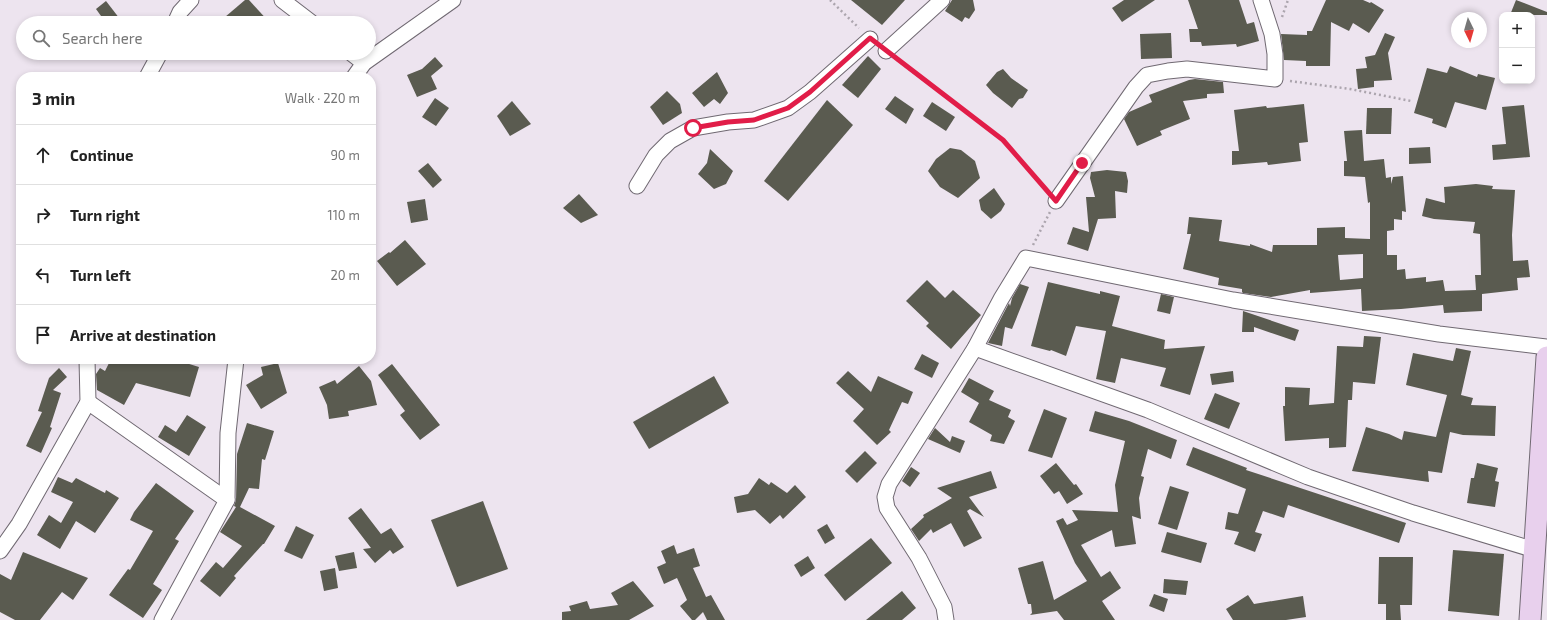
<!DOCTYPE html>
<meta charset="utf-8">
<style>
body{margin:0;font-family:"Exo 2",sans-serif;background:#f6f6f6;color:#222}
.controls{position:absolute;right:12px;top:12px;display:grid;overflow:hidden;border-radius:8px;box-shadow:0 2px 6px #0003}
.controls button{width:36px;height:36px;display:grid;place-items:center;padding:0;border:0;border-bottom:1px solid #e0e0e0;background:#fff;color:#222;font:20px sans-serif}
.compass{position:absolute;left:1451px;top:12px;width:36px;height:36px;border-radius:50%;background:#fff;box-shadow:0 2px 6px #0003;rotate:175deg}
.stop{position:absolute;width:12px;height:12px;margin:-9px;border:3px solid #e11d48;border-radius:50%;background:#fff}
.stop.end{background:#e11d48;border-color:#fff;box-shadow:0 1px 4px #0008}
.list{margin:0;padding:0;list-style:none}
h2{display:flex;justify-content:space-between;align-items:center;height:52px;margin:0;padding:0 16px;font-size:17px}
h2 small{font-size:13px;font-weight:400;color:#767676}
.list li{display:grid;grid-template-columns:26px 1fr auto;gap:12px;align-items:center;box-sizing:border-box;height:60px;padding:0 16px;border-top:1px solid #e0e0e0}
.list b{display:block;font-size:15px;white-space:nowrap}
.list em{font-size:13px;font-style:normal;color:#767676}
.icon{flex:none;width:22px;height:22px;fill:none;stroke:currentColor;stroke-width:2;stroke-linecap:round;stroke-linejoin:round}
.map{position:relative;flex:none;width:1547px;height:620px;overflow:hidden}
.search{position:absolute;background:#fff;box-shadow:0 2px 6px #0003;left:16px;top:16px;width:360px;height:44px;display:flex;align-items:center;gap:10px;box-sizing:border-box;padding:0 14px;border-radius:22px;color:#767676;font-size:15px}
.panel{position:absolute;background:#fff;box-shadow:0 2px 6px #0003;left:16px;top:72px;width:360px;height:292px;border-radius:16px}
.map>svg:first-child{display:block}
</style>
<div class="map">
<svg width="1547" height="620" viewBox="0 0 1547 620">
<rect width="100%" height="100%" fill="#ede4ef"/>
<g fill="#5a5b50" fill-rule="evenodd">
<polygon points="245,0 249,0 270,23 218,23"/>
<polygon points="851,0 905,0 882,25"/>
<polygon points="952,0 973,0 975,10 969,19 965,17 962,22 945,11"/>
<polygon points="1124,0 1155,0 1122,22 1112,8"/>
<polygon points="1188,0 1239,0 1247,24 1254,22 1259,41 1237,47 1236,44 1202,46 1201,42 1190,42 1189,29 1198,29"/>
<polygon points="1326,0 1363,0 1370,3 1371,2 1384,10 1369,33 1353,23 1349,31 1331,22 1330,66 1306,66 1306,61 1284,60 1281,34 1307,35 1307,31 1312,31"/>
<polygon points="1516,0 1547,12 1547,15 1510,15"/>
<polygon points="106,1 123,23 106,23 96,9"/>
<polygon points="1171,33 1172,58 1141,59 1140,34"/>
<polygon points="1385,33 1395,37 1388,53 1392,80 1374,81 1374,87 1358,89 1356,69 1367,68 1365,57 1375,55"/>
<polygon points="868,56 881,69 858,98 842,85"/>
<polygon points="435,57 443,66 431,76 437,89 417,97 407,75 422,69"/>
<polygon points="1450,66 1477,77 1478,74 1495,78 1486,110 1455,102 1446,128 1432,123 1433,119 1414,113 1427,68 1447,73"/>
<polygon points="1003,69 1011,78 1028,90 1023,98 1019,99 1012,108 993,93 986,85 997,72"/>
<polygon points="717,72 728,93 720,104 714,99 704,107 692,93"/>
<polygon points="1195,79 1223,82 1224,93 1207,94 1207,98 1183,101 1190,119 1160,131 1162,135 1137,146 1124,119 1129,112 1152,102 1149,95 1189,80"/>
<polygon points="667,91 680,104 682,113 663,125 650,107"/>
<polygon points="895,96 914,109 906,124 885,109"/>
<polygon points="435,98 449,108 436,126 422,117"/>
<polygon points="827,100 853,125 788,201 764,181"/>
<polygon points="512,101 531,124 510,136 497,116"/>
<polygon points="932,102 955,117 946,131 923,116"/>
<polygon points="1304,104 1308,142 1299,143 1301,161 1268,165 1267,162 1232,165 1232,151 1239,151 1234,110 1266,106 1267,108"/>
<polygon points="1524,105 1530,157 1493,160 1492,145 1506,144 1502,107"/>
<polygon points="1367,108 1392,108 1391,134 1366,134"/>
<path d="M1362 130 1364 161 1384 159 1386 178 1391 177V184L1393 177 1403 176 1406 212 1402 211V220L1394 219V230L1387 231V255H1397V270L1405 269 1406 279 1426 277V282L1443 280 1445 291 1476 290 1475 275H1481L1480 234 1473 233 1475 222 1434 219 1422 216 1426 198 1445 203 1444 187 1476 184 1493 186 1492 189 1515 190 1512 235 1513 261 1528 260 1530 277 1517 278 1518 290 1482 294V311L1444 313 1443 305 1401 309 1362 311 1361 289 1310 293V290L1271 297 1243 293 1242 292V289L1218 285 1219 278 1183 269 1191 234H1187L1189 217 1222 220 1219 241 1250 246V244L1272 252 1273 245H1317V228L1345 227V238L1370 239V202L1368 203 1365 177 1344 176V161H1347L1344 131ZM1363 254V278L1340 280 1338 255Z"/>
<polygon points="1430,147 1431,163 1409,164 1409,148"/>
<polygon points="950,148 961,150 975,161 980,178 958,198 940,187 928,171 936,159"/>
<polygon points="710,149 733,171 726,184 714,189 698,174 707,163"/>
<polygon points="428,163 442,180 433,188 418,171"/>
<polygon points="1107,170 1126,172 1128,181 1127,193 1115,191 1116,218 1098,219 1088,251 1067,244 1073,227 1089,232 1086,197 1095,197 1090,178 1091,172"/>
<polygon points="994,188 1005,204 1001,211 991,219 981,210 979,200"/>
<polygon points="579,194 598,215 581,223 563,208"/>
<polygon points="425,199 428,220 411,223 407,202"/>
<polygon points="405,240 426,264 397,286 377,261 389,252 390,253"/>
<polygon points="927,280 945,298 953,290 981,315 951,349 926,326 929,323 906,301"/>
<polygon points="1048,282 1100,294 1100,291 1120,296 1112,326 1165,340 1164,349 1205,346 1190,395 1160,386 1166,368 1121,358 1115,383 1096,379 1106,331 1076,326 1066,356 1051,350 1050,351 1031,346"/>
<polygon points="1020,284 1029,287 1012,329 1005,327 1002,346 988,343 1009,303 1010,306 1012,298"/>
<polygon points="1161,294 1174,297 1170,314 1157,311"/>
<polygon points="1243,311 1299,330 1295,341 1254,327 1254,332 1242,332"/>
<polygon points="1364,336 1381,337 1375,384 1353,382 1352,400 1348,400 1346,447 1329,448 1329,438 1285,441 1283,406 1285,406 1285,387 1310,388 1309,405 1334,403 1337,346 1363,347"/>
<polygon points="1456,348 1471,351 1461,395 1473,398 1471,405 1496,406 1495,436 1463,435 1450,432 1442,473 1428,471 1429,482 1352,471 1366,427 1389,434 1402,440 1404,431 1436,437 1447,395 1406,385 1413,353 1453,361"/>
<polygon points="922,354 939,363 932,378 914,369"/>
<polygon points="111,359 173,359 199,367 190,397 136,383 124,405 97,390 96,374 100,368 105,371"/>
<polygon points="278,363 287,393 261,409 246,385 263,375 261,367"/>
<polygon points="392,364 440,425 420,440 400,415 405,411 378,375"/>
<polygon points="359,366 371,381 377,405 348,411 349,416 329,419 327,405 319,387 335,380 337,384"/>
<polygon points="59,368 67,377 53,390 61,393 50,427 52,428 41,453 26,446 42,412 38,411 49,378"/>
<polygon points="848,371 871,392 878,376 913,392 908,404 902,402 889,430 891,432 877,445 853,421 864,409 836,383"/>
<polygon points="1233,371 1234,382 1212,385 1210,374"/>
<polygon points="714,376 729,403 649,449 633,422"/>
<polygon points="969,378 994,391 989,400 1011,410 1008,417 1015,421 1004,444 990,441 992,435 969,422 979,403 961,392"/>
<polygon points="1215,393 1240,403 1229,429 1204,419"/>
<polygon points="1044,409 1067,418 1052,458 1028,451"/>
<polygon points="1095,411 1129,421 1177,440 1171,459 1148,449 1141,476 1144,477 1139,498 1141,519 1132,516 1136,544 1115,547 1112,530 1081,545 1101,577 1110,571 1121,588 1102,601 1115,620 1064,620 1057,611 1030,615 1032,613 1031,604 1028,604 1018,568 1043,561 1054,600 1087,581 1075,563 1056,521 1063,518 1067,525 1078,520 1072,510 1118,512 1115,485 1125,441 1089,431"/>
<polygon points="187,415 206,427 189,456 158,437 165,425 176,432"/>
<polygon points="247,423 274,431 265,460 262,459 259,489 249,488 240,507 275,526 264,544 263,544 234,576 236,578 220,597 200,581 216,562 223,568 242,546 220,532 236,507 234,506 236,500 237,454"/>
<polygon points="935,428 950,442 952,436 965,441 960,453 928,439"/>
<polygon points="1193,447 1247,468 1246,470 1406,523 1399,543 1288,505 1284,518 1263,511 1255,532 1262,534 1255,552 1234,544 1239,532 1225,529 1228,512 1238,514 1246,489 1186,465"/>
<polygon points="865,451 877,463 857,483 845,471"/>
<polygon points="1056,463 1074,485 1076,484 1083,494 1067,504 1059,491 1054,494 1040,476"/>
<polygon points="1477,463 1498,468 1495,481 1499,482 1495,507 1467,503 1471,478 1474,478"/>
<polygon points="911,467 920,473 910,487 902,481"/>
<polygon points="991,471 997,488 969,497 984,517 970,509 967,511 982,538 964,547 951,523 933,533 931,529 919,541 911,529 924,517 923,515 952,498 937,488"/>
<polygon points="58,477 72,483 76,478 105,493 106,490 119,498 95,533 76,521 60,549 37,535 49,515 61,523 73,502 51,492"/>
<polygon points="759,478 769,485 771,482 787,493 795,485 806,497 783,519 780,515 770,524 755,510 737,513 734,497 748,494"/>
<polygon points="156,483 194,511 175,539 179,541 153,584 162,590 143,618 109,595 128,569 130,570 153,531 130,520 134,512"/>
<polygon points="1170,486 1189,492 1177,530 1158,524"/>
<polygon points="483,501 508,569 457,587 431,520"/>
<polygon points="361,508 381,534 391,528 404,547 393,554 390,550 375,563 363,549 371,548 348,518"/>
<polygon points="827,524 835,538 825,544 817,530"/>
<polygon points="296,526 314,535 302,559 284,551"/>
<polygon points="1167,532 1207,543 1201,563 1161,552"/>
<polygon points="871,538 892,563 845,601 824,575"/>
<polygon points="674,545 677,554 694,548 700,566 693,568 706,597 711,595 725,620 707,620 703,612 695,620 692,620 680,606 687,600 677,578 664,584 657,567 666,563 661,551"/>
<polygon points="1453,550 1504,554 1499,616 1448,611"/>
<polygon points="23,552 88,578 73,600 62,592 40,620 15,620 0,612 0,574 11,580"/>
<polygon points="354,552 357,568 339,571 335,556"/>
<polygon points="808,556 815,568 801,577 794,565"/>
<polygon points="1379,557 1413,557 1412,605 1400,605 1401,620 1386,620 1386,604 1378,604"/>
<polygon points="335,568 338,588 324,591 320,571"/>
<polygon points="1164,579 1188,581 1186,595 1163,593"/>
<polygon points="633,581 654,606 629,620 562,620 562,612 571,611 569,606 587,601 590,609 618,605 611,593"/>
<polygon points="902,591 916,608 902,620 866,620"/>
<polygon points="1154,594 1168,599 1164,612 1149,606"/>
<polygon points="1248,595 1254,604 1303,596 1306,617 1286,620 1233,620 1226,609"/>
</g>
<g fill="none" stroke-linecap="round" stroke-linejoin="round">
<g stroke="#706972" stroke-width="17">
<g id="minor">
<polyline points="282,0 312,23"/>
<polyline points="175,23 180,12 191,0"/>
<polyline points="886,51 942,0"/>
<polyline points="351,53 364,63"/>
<polyline points="147,77 160,53"/>
<polyline points="354,77 364,63 453,0"/>
<polyline points="637,186 656,155 670,141 693,128 728,122 754,120 788,108 810,92 870,39"/>
<polyline points="1056,201 1136,87 1147,75 1168,71 1187,69 1275,79 1275,54 1272,34 1261,0"/>
<polyline points="975,348 1148,410 1308,477 1413,513 1535,550"/>
<polyline points="88,402 227,500"/>
<polyline points="0,551 19,524 88,402 87,359"/>
<polyline points="162,620 227,500 228,433 236,359"/>
<polyline points="946,620 944,607 919,558 887,508 885,497 889,484 975,348 1001,299 1026,258 1233,300 1439,334 1547,347"/>
</g>
</g>
<g stroke="#706972" stroke-width="23">
<polyline id="secondary" points="1530,620 1547,357"/>
</g>
<g stroke="#aca5ae" stroke-width="2.5" stroke-dasharray="2 3" stroke-linecap="butt">
<polyline points="830,0 859,28"/>
<polyline points="1282,17 1288,0"/>
<polyline points="897,60 1003,140 1046,190"/>
<polyline points="1290,81 1350,89 1411,101"/>
<polyline points="1033,245 1050,212"/>
</g>
<use href="#minor" stroke="#fff" stroke-width="15"/>
<use href="#secondary" stroke="#e8d0ed" stroke-width="21"/>
</g>
<g fill="none" stroke-linecap="round" stroke-linejoin="round">
<polyline stroke="#e11d48" stroke-width="5" points="693,128 728,122 754,120 788,108 810,92 870,38 1003,140 1056,201 1082,163"/>
</g>
</svg>
<div class="controls">
<button>+</button>
<button>−</button>
</div>
<svg class="compass" viewBox="-18 -18 36 36"><path d="M0-13l5 13h-10z" fill="#e53935"/><path d="M0 13l5-13h-10z" fill="#767676"/></svg>
<div class="stop" style="left:693px;top:128px"></div>
<div class="stop end" style="left:1082px;top:163px"></div>
<div class="search"><svg class="icon" aria-label="search" viewBox="0 0 24 24"><circle cx="10" cy="10" r="6"/><path d="M15 15l6 6"/></svg>Search here</div>
<section class="panel">
<h2>3 min<small>Walk · 220 m</small></h2>
<ul class="list">
<li><svg class="icon" aria-label="ahead" viewBox="0 0 24 24"><path d="M12 20V5M6 11l6-6 6 6"/></svg><div><b>Continue</b></div><em>90 m</em></li>
<li><svg class="icon" aria-label="right" viewBox="0 0 24 24"><path d="M7 20v-9h11M14 6l5 5-5 5"/></svg><div><b>Turn right</b></div><em>110 m</em></li>
<li><svg class="icon" aria-label="left" viewBox="0 0 24 24"><path d="M17 20v-9H6M10 6l-5 5 5 5"/></svg><div><b>Turn left</b></div><em>20 m</em></li>
<li><svg class="icon" aria-label="arrive" viewBox="0 0 24 24"><path d="M6 21V4h12l-3 4 3 4H6"/></svg><div><b>Arrive at destination</b></div></li>
</ul>
</section>
</div>
